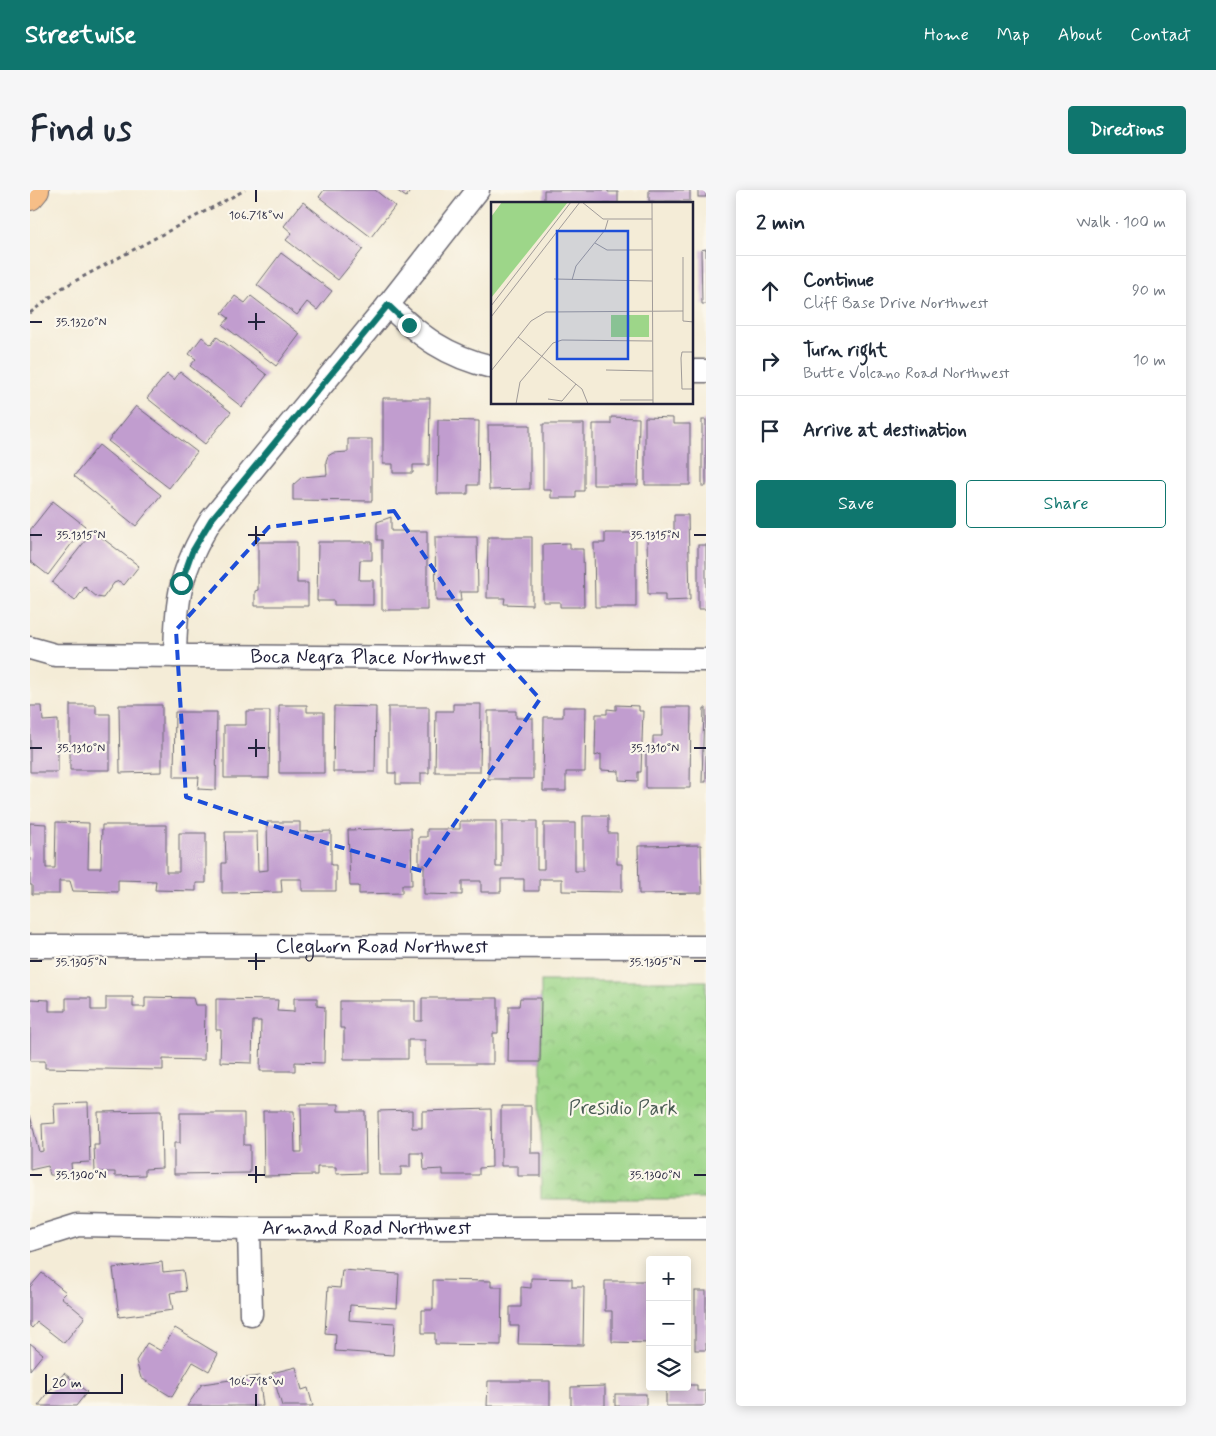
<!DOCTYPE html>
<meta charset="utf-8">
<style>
body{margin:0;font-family:Mynerve,sans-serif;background:#f6f6f7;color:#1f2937}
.controls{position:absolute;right:15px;bottom:15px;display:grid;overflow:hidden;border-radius:5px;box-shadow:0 2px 12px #0003}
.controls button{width:45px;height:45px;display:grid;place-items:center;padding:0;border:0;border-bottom:1px solid #e0e1e3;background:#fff;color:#1f2937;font:25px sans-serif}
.scale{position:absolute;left:15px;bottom:12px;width:78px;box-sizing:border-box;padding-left:5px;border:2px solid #22223b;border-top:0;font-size:14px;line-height:18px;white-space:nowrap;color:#22223b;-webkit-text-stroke:4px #fbf7ec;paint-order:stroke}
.stop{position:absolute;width:15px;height:15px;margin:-11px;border:4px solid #0f766e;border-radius:50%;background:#fff}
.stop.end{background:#0f766e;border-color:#fff;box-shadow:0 1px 5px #0008}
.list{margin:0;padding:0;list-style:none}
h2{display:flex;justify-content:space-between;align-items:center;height:65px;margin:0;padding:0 20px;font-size:21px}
h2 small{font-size:16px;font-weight:400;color:#747a83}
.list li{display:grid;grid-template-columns:32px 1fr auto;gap:15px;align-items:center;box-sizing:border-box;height:70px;padding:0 20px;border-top:1px solid #e0e1e3}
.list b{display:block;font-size:19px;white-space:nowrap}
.list p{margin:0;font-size:16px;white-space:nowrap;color:#747a83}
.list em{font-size:16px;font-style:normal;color:#747a83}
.actions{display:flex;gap:10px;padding:15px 20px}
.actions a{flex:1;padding:11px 0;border:1px solid #0f766e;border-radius:5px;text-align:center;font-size:18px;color:#0f766e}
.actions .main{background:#0f766e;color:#fff}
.icon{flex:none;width:28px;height:28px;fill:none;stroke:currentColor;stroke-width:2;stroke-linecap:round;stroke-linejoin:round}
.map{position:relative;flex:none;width:676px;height:1216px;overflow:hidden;border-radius:5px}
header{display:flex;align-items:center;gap:30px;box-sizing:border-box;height:70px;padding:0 25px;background:#0f766e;color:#fff}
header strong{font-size:24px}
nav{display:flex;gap:28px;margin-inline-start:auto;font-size:18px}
.intro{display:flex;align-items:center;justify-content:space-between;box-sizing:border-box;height:120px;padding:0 30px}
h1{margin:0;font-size:35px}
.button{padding:12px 22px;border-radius:5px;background:#0f766e;color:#fff;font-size:18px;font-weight:700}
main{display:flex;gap:30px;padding:0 30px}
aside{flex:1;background:#fff;border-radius:5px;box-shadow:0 2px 12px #0003}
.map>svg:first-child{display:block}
</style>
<header>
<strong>Streetwise</strong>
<nav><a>Home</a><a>Map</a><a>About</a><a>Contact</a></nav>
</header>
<div class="intro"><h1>Find us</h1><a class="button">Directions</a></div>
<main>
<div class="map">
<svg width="676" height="1216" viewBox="0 0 676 1216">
<defs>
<pattern id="park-crowns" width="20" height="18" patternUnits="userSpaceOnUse" patternTransform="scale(1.25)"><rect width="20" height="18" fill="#9dd689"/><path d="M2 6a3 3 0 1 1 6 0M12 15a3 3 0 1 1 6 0" fill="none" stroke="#87b777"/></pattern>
</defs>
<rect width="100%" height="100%" fill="#fbf7ec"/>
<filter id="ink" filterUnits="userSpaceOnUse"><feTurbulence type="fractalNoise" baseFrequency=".02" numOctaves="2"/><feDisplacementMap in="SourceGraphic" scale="10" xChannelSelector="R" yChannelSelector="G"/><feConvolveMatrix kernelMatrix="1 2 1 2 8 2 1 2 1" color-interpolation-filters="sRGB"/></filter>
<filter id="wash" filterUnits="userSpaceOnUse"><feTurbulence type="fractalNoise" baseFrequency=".0096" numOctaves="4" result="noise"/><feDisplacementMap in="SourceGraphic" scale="20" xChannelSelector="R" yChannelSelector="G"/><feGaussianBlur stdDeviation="1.12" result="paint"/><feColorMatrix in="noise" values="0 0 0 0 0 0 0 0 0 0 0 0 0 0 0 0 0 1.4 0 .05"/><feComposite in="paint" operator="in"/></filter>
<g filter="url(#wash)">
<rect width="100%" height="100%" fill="#f4ecd7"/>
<rect fill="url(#park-crowns)" stroke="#607c62" x="511" y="791" width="165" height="218"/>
<g id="blocks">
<g fill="#c19dcf">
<polygon points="294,0 345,0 365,16 341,47 289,7"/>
<polygon points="366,0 381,0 376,7"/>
<polygon points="514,0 578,0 578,2 588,2 588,14 514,14"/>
<rect x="619" y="0" width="41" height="11"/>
<rect x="668" y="0" width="8" height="7"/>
<polygon points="273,12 333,59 308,90 256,50 262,43 254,36"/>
<polygon points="676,59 676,114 672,114 671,60"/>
<polygon points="251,63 302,101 287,120 277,112 267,125 227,95"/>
<polygon points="205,106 215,113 221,106 270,144 246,176 193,135 199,128 192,123"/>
<polygon points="172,147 181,155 187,147 237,185 212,217 160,176 166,169 159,164"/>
<polygon points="150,182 201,222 175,254 117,208 137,184 144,190"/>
<polygon points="353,208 400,208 399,275 383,275 383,283 363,283 363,274 353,274"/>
<polygon points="106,216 167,262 139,298 78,251"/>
<polygon points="581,227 609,228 608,295 563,295 563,234 581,234"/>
<polygon points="615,227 643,228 643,234 660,234 660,295 615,295"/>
<polygon points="408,230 449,231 448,295 438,295 438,304 407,304"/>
<rect x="672" y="230" width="4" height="66"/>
<polygon points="513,234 554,234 554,301 546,301 546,308 521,308 521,300 513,300"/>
<polygon points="458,235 500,235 500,299 459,300"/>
<polygon points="318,249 342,249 342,311 263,310 263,295 272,287 297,285 296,271 298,266 303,263 318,262"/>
<polygon points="69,255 131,305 106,336 44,286"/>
<polygon points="23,311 55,336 18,385 0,371 0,340"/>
<polygon points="644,325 658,325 660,410 635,411 635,404 618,404 617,346 644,346"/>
<polygon points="361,327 361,341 397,341 397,420 352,420 352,350 347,350 347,332"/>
<polygon points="63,341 109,376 94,395 89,391 84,393 73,408 67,407 55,397 45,411 22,393"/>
<polygon points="575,343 606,343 606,417 565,417 564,353 575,353"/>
<polygon points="405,347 447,347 448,402 430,402 431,411 406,411"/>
<polygon points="458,347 502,347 502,415 474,414 475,408 457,408"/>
<polygon points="228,352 267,352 267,393 278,393 278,416 225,416 225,401 228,400"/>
<polygon points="288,352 342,352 342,370 330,370 329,390 343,390 343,415 304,415 304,411 287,411"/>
<polygon points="540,353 540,359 553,359 554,417 530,417 530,412 513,412 513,354"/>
<rect x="668" y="355" width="8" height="64"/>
<polygon points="423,514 451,514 450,582 405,582 406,521 423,521"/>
<polygon points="40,515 66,515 66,524 80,524 80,580 40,580"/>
<polygon points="89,515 132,515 132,582 90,583"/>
<polygon points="249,515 277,515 277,522 294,522 294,583 249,583"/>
<polygon points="586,515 609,516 609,521 613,521 611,582 608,582 608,591 589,590 589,581 571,580 571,564 565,566 566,524 577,524 577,519 586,520"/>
<polygon points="0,516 12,516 13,531 28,530 28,582 0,582"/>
<polygon points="304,516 346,517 345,582 303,582"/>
<polygon points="358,517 399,517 399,583 391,583 391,594 366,594 366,583 358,583"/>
<polygon points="533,517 556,517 555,582 536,582 536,601 513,601 514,527 533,527"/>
<polygon points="632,517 661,517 660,598 616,598 616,555 623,555 623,546 632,546"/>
<polygon points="674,518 676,518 676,592 672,592"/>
<polygon points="216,521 240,521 239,588 194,588 194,535 216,535"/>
<polygon points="458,521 486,521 486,528 503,528 503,589 458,589"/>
<polygon points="145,522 187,522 186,600 168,599 169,587 144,587"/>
<polygon points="553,626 578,626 578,643 587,643 587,674 592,674 592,702 532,701 532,689 509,689 509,701 494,701 494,689 471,689 471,702 451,702 451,691 432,691 432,705 394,704 394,675 389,675 389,647 397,647 397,639 430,639 430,631 466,631 466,677 472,677 472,631 507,631 507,679 514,679 514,633 545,633 545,681 553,681"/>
<polygon points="26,632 59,633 58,678 71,678 72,635 136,635 136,682 149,682 149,643 176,643 176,693 166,693 166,701 125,700 126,691 88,690 88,702 43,701 40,691 29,691 29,704 2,704 2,695 0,695 0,633 16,634 16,678 25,678"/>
<polygon points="237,632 270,632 270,642 301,641 301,675 306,675 306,701 272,701 272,689 251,689 252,702 192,703 192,673 196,673 195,642 227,642 228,681 238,680"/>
<polygon points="381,638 382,695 372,695 372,703 329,704 329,696 320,696 318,640"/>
<polygon points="671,655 672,703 609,704 608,656"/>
<polygon points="76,807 103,807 103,817 115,817 115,807 163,808 165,815 175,815 174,870 133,869 133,880 15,878 15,871 0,871 0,809 19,810 19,821 36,821 36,808 61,808 61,820 76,820"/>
<polygon points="264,808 287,808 287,816 295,817 294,873 265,872 265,881 230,881 231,831 223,831 222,873 190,872 191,840 186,840 186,809 248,810 247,821 264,822"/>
<polygon points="392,808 468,808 468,843 463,843 463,874 395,874 395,850 378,850 378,869 314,869 314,838 310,838 310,811 385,811 385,831 392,831"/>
<polygon points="490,808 511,808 510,872 478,872 479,816 489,816"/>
<polygon points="58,913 60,972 41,973 42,985 20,985 18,976 0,980 0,925 9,962 13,961 12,934 25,933 24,914"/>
<polygon points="271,914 308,914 308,921 335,921 336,983 306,984 306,977 287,977 287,985 234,986 233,921 264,921 265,962 272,962"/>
<polygon points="471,916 501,916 501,963 511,963 511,986 488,986 488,976 471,976"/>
<polygon points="461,919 462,977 449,978 449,985 413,985 413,979 394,980 393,963 380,963 380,977 371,977 371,985 349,985 348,921 382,920 382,938 392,938 392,921"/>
<polygon points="131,921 132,978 115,979 115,985 85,986 85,982 65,982 64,955 69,955 68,922"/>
<polygon points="150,923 214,923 214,955 220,955 220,983 144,984 144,953 150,953"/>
<polygon points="132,1072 133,1082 153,1080 156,1101 140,1103 143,1120 89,1127 83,1078"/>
<polygon points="312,1080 369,1084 367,1118 320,1115 319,1130 365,1133 363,1165 305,1161 306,1144 295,1143 298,1097 310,1098"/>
<polygon points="12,1083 36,1102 31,1107 55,1127 34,1153 7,1132 2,1138 0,1136 0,1097"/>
<polygon points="501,1088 542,1089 542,1097 554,1097 553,1155 488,1154 489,1136 480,1136 480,1117 491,1117 491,1097 501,1098"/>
<polygon points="403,1090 461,1091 461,1097 472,1097 471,1155 405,1154 405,1143 392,1143 392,1120 403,1120"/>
<polygon points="575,1091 620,1091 620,1153 582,1152 582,1121 575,1121"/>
<rect x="665" y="1101" width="11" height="59"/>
<polygon points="145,1138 188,1164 179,1181 163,1172 142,1207 111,1188 106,1171 117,1153 131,1161"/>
<polygon points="0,1153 13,1164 0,1180"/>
<polygon points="266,1177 272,1200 278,1198 283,1216 252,1216 242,1183"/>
<polygon points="34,1183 57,1202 46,1216 8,1216"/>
<polygon points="229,1186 233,1216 157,1216 172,1194"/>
<polygon points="458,1191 520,1191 520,1216 457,1216"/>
<polygon points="657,1195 667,1195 667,1201 676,1201 676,1216 636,1216 636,1197 657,1197"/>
<polygon points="575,1196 575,1216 541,1216 541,1197"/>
<rect x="585" y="1204" width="31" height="12"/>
</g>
</g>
</g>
<g filter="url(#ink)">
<use href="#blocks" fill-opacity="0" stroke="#6c6972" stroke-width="1"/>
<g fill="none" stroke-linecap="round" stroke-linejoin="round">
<g stroke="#6c6972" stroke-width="25">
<g id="street">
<path d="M358 115C391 147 416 166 462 177"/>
<polyline points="662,181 676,181"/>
<path id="s1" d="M0 458 25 465 676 470"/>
<path d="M145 466C146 407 150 381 181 330L358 115 448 0"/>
<path id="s2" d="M0 756 676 757"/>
<polyline points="219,1038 221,1124"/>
<path id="s3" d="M0 1050 48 1035 219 1038H676"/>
</g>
</g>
<g stroke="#6c6972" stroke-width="30">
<polyline id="primary" points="0,6 5,0"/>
</g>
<polyline stroke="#6c6972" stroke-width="3" stroke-dasharray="4 4" stroke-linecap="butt" points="0,123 32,98 215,0"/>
<use href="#street" stroke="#fff" stroke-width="22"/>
<use href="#primary" stroke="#f6be87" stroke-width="28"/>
</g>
</g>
<g fill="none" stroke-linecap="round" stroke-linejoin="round" filter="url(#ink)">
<polyline stroke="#0f766e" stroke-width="6" points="151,393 162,362 181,330 358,115 379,135"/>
</g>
<path fill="none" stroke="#1d4ed8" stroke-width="4" stroke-dasharray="10 6" stroke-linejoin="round" d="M364 321 438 430 510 509 392 681 296 653 156 607 146 440 239 337Z"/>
<path fill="none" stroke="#22223b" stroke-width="2" d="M226 0V12M226 123V140M0 132H12M218 132H235M226 336V354M0 345H12M218 345H235M664 345H676M226 549V567M0 558H12M218 558H235M664 558H676M226 763V780M0 771H12M218 771H235M664 771H676M226 976V993M0 985H12M218 985H235M664 985H676M226 1204V1216"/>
<g text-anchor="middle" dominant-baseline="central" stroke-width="4.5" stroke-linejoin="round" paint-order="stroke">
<g font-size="20" fill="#22223b" stroke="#fbf7ec">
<text stroke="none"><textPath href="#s1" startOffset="339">Boca Negra Place Northwest</textPath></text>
<text stroke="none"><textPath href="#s2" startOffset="352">Cleghorn Road Northwest</textPath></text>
<text stroke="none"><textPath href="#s3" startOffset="339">Armand Road Northwest</textPath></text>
</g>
<g font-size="20" fill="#475852" stroke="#fbf7ec">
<text x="593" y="918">Presidio Park</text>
</g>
</g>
<g transform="translate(461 12)">
<rect width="202" height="202" fill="#f4ecd7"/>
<path d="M11 0H77L0 96V15Z" fill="#9dd689"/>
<path d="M120 113H158V135H120Z" fill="#9dd689"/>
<path fill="none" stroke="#a09b99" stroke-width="1" d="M91 0 112 17H161M161 0 162 202M104 41 116 48H161M192 55V119L203 120M63 77 161 79M81 78 85 64 114 28 117 18M0 104 80 0M0 115 89 0M27 135 91 187 97 202M203 150H191L190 156 191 187H203M115 168 162 169M0 169 40 119 55 110 192 109M57 197 71 199 85 182M129 198H162M25 202 29 180 62 141 71 138 161 139"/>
<path fill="#1d4ed8" fill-opacity="0.15" stroke="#1d4ed8" stroke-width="2.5" d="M66 29H137V157H66Z"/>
<rect width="202" height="202" fill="none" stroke="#22223b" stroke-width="2.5"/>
</g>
<g font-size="12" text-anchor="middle" fill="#22223b" stroke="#fbf7ec" stroke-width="4.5" stroke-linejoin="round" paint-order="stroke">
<text x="226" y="29">106.718°W</text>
<text x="51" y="136">35.1320°N</text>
<text x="51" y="349">35.1315°N</text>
<text x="625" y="349">35.1315°N</text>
<text x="51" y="562">35.1310°N</text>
<text x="625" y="562">35.1310°N</text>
<text x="51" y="776">35.1305°N</text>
<text x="625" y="776">35.1305°N</text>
<text x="51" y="989">35.1300°N</text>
<text x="625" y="989">35.1300°N</text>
<text x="226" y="1195">106.718°W</text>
</g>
</svg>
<div class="controls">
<button>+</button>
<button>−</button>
<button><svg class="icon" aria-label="layers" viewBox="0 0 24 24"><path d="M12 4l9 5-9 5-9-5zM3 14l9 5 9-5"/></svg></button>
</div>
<div class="scale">20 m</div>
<div class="stop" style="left:151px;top:393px"></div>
<div class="stop end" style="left:379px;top:135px"></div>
</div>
<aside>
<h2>2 min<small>Walk · 100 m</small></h2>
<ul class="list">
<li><svg class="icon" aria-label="ahead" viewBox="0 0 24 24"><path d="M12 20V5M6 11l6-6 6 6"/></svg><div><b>Continue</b><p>Cliff Base Drive Northwest</p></div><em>90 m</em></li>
<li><svg class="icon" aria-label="right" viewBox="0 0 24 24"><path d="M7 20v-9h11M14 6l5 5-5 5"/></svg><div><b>Turn right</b><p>Butte Volcano Road Northwest</p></div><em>10 m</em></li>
<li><svg class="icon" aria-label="arrive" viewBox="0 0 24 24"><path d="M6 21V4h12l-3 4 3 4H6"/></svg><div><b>Arrive at destination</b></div></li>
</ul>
<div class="actions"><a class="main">Save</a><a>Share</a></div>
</aside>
</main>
